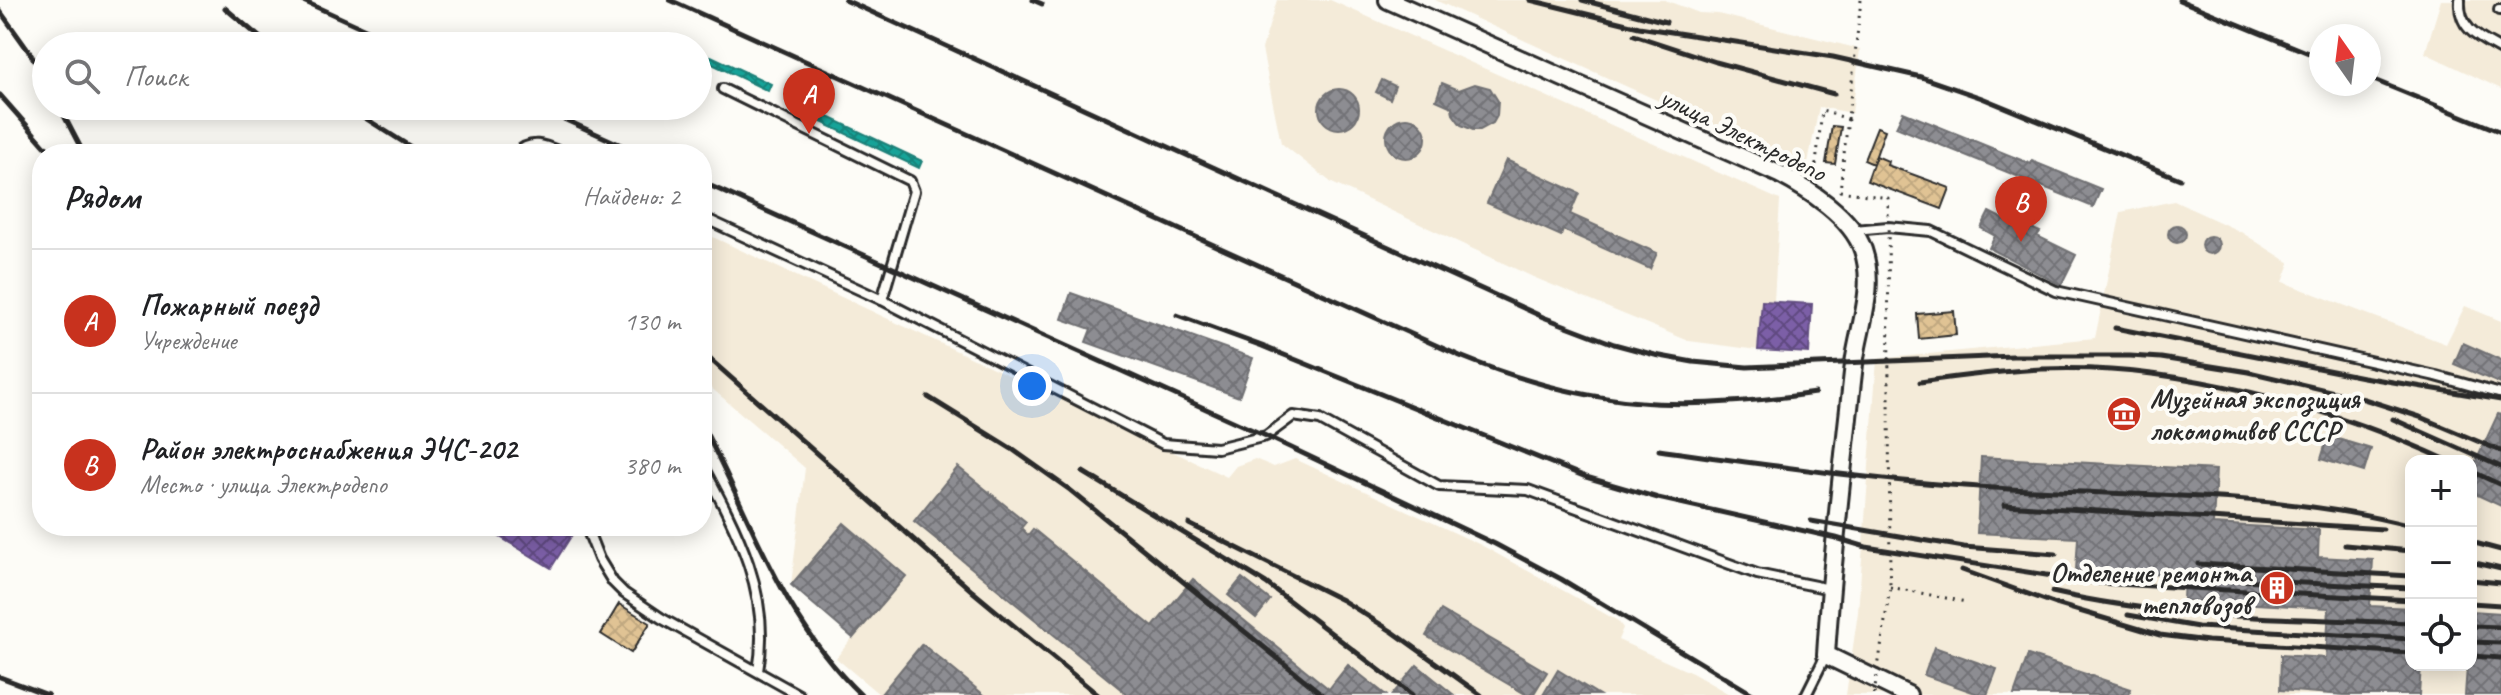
<!DOCTYPE html>
<html lang="ru">
<meta charset="utf-8">
<style>
body{margin:0;font-family:Caveat,sans-serif;background:#f6f6f6;color:#202124}
.controls{position:absolute;right:24px;bottom:24px;display:grid;overflow:hidden;border-radius:16px;box-shadow:0 4px 20px #0003}
.controls button{width:72px;height:72px;display:grid;place-items:center;padding:0;border:0;border-bottom:2px solid #e0e0e0;background:#fff;color:#202124;font:40px sans-serif}
.compass{position:absolute;left:2309px;top:24px;width:72px;height:72px;border-radius:50%;background:#fff;box-shadow:0 4px 20px #0003;rotate:346deg}
.you{position:absolute;left:1032px;top:386px;width:28px;height:28px;margin:-20px;border:6px solid #fff;border-radius:50%;background:#1a73e8;box-shadow:0 0 0 12px #1a73e833}
.badge{display:grid;place-items:center;width:52px;height:52px;border-radius:50%;background:#c8321e;color:#fff;font-size:26px;font-weight:700}
.pin{position:absolute;translate:-50% -66px;filter:drop-shadow(0 2px 4px #0008)}
.pin::after{content:'';position:absolute;top:42px;width:28px;height:24px;background:inherit;clip-path:polygon(0 0,100% 0,50% 100%)}
.list{margin:0;padding:0;list-style:none}
h2{display:flex;justify-content:space-between;align-items:center;height:104px;margin:0;padding:0 32px;font-size:34px}
h2 small{font-size:26px;font-weight:400;color:#757577}
.list li{display:grid;grid-template-columns:52px 1fr auto;gap:24px;align-items:center;box-sizing:border-box;height:144px;padding:0 32px;border-top:2px solid #e0e0e0}
.list b{display:block;font-size:30px;white-space:nowrap}
.list p{margin:0;font-size:26px;white-space:nowrap;color:#757577}
.list em{font-size:26px;font-style:normal;color:#757577}
.icon{flex:none;width:44px;height:44px;fill:none;stroke:currentColor;stroke-width:2;stroke-linecap:round;stroke-linejoin:round}
.map{position:relative;flex:none;width:2501px;height:695px;overflow:hidden}
.search{position:absolute;background:#fff;box-shadow:0 4px 20px #0003;left:32px;top:32px;width:680px;height:88px;display:flex;align-items:center;gap:20px;box-sizing:border-box;padding:0 28px;border-radius:44px;color:#757577;font-size:30px}
.panel{position:absolute;background:#fff;box-shadow:0 4px 20px #0003;left:32px;top:144px;width:680px;height:392px;border-radius:32px}
.map>svg:first-child{display:block}
</style>
<div class="map">
<svg width="2501" height="695" viewBox="0 0 2501 695">
<defs>
<pattern id="offices-cross-hatch" width="8" height="8" patternUnits="userSpaceOnUse" patternTransform="scale(2)"><rect width="8" height="8" fill="#7b5ea7"/><path d="M0 0l8 8M0 8l8-8" fill="none" stroke="#604a80"/></pattern>
<pattern id="public-cross-hatch" width="8" height="8" patternUnits="userSpaceOnUse" patternTransform="scale(2)"><rect width="8" height="8" fill="#17a398"/><path d="M0 0l8 8M0 8l8-8" fill="none" stroke="#15857c"/></pattern>
<pattern id="industry-cross-hatch" width="8" height="8" patternUnits="userSpaceOnUse" patternTransform="scale(2)"><rect width="8" height="8" fill="#8d8d92"/><path d="M0 0l8 8M0 8l8-8" fill="none" stroke="#737377"/></pattern>
<pattern id="building-cross-hatch" width="8" height="8" patternUnits="userSpaceOnUse" patternTransform="scale(2)"><rect width="8" height="8" fill="#e0c394"/><path d="M0 0l8 8M0 8l8-8" fill="none" stroke="#c0a880"/></pattern>
</defs>
<rect width="100%" height="100%" fill="#fdfcf7"/>
<filter id="ink" filterUnits="userSpaceOnUse"><feTurbulence type="fractalNoise" baseFrequency=".0125" numOctaves="2"/><feDisplacementMap in="SourceGraphic" scale="16" xChannelSelector="R" yChannelSelector="G"/><feConvolveMatrix kernelMatrix="1 2 1 2 8 2 1 2 1" color-interpolation-filters="sRGB"/></filter>
<g filter="url(#ink)">
<g fill="#f4ebd9" fill-rule="evenodd">
<polygon points="1277,0 1330,0 1780,200 1774,301 1762,301 1758,350 1689,341 1533,277 1332,183 1281,143 1262,49"/>
<polygon points="1435,0 1665,0 1699,13 1718,14 1860,49 1852,113 1819,107 1807,168"/>
<polygon points="2441,0 2501,0 2501,89 2425,53"/>
<path d="M2174 201 2241 232 2290 263 2283 282 2446 344 2465 306 2501 321V695H1846L1858 612 1877 359 2095 338 2121 212ZM2411 461H2471V665H2411Z"/>
<polygon points="702,232 1227,477 1236,466 1255,459 1274,467 1295,459 1481,545 1618,621 1623,628 1618,640 1692,673 1731,695 880,695 836,658 853,637 791,585 805,468 702,380"/>
</g>
<g fill="url(#offices-cross-hatch)" stroke="#634f82" stroke-width="2">
<polygon points="1762,301 1812,304 1809,353 1758,350"/>
<polygon points="482,526 561,526 573,533 551,568"/>
</g>
<g fill="url(#public-cross-hatch)" stroke="#1d7f77" stroke-width="2">
<polygon points="711,56 771,84 768,91 708,62"/>
<polygon points="805,106 922,161 919,168 802,113"/>
</g>
<g fill="url(#industry-cross-hatch)" stroke="#707073" stroke-width="2">
<polygon points="1382,80 1395,86 1390,99 1376,92"/>
<polygon points="1442,83 1459,90 1475,84 1490,88 1498,101 1497,116 1493,123 1480,130 1473,130 1461,125 1453,114 1452,107 1436,100"/>
<circle cx="1339" cy="109" r="20"/>
<polygon points="1903,112 2031,164 2032,161 2101,189 2093,207 1896,127"/>
<circle cx="1406" cy="138" r="20"/>
<polygon points="1506,160 1579,193 1570,214 1657,253 1650,269 1563,230 1561,236 1487,203"/>
<polygon points="1989,212 2029,232 2031,228 2040,232 2037,236 2076,255 2061,285 1989,248 1995,236 1981,228"/>
<circle cx="2177" cy="234" r="9"/>
<circle cx="2210" cy="245" r="9"/>
<polygon points="1071,293 1253,358 1239,397 1086,342 1091,329 1062,319"/>
<polygon points="2463,343 2501,360 2501,384 2454,364"/>
<polygon points="2498,414 2501,415 2501,506 2471,492 2471,472"/>
<polygon points="2328,436 2371,449 2364,472 2321,459"/>
<polygon points="1981,457 2216,470 2213,524 2319,530 2318,557 2373,560 2370,606 2411,608 2411,665 2421,665 2419,695 2344,695 2280,690 2281,655 2326,658 2329,608 2183,600 2184,576 2076,570 2078,538 1977,533"/>
<polygon points="958,467 1026,522 1021,528 1028,535 1033,529 1153,627 1193,579 1329,689 1348,665 1386,695 1128,695 914,521"/>
<polygon points="844,523 906,576 853,638 791,585"/>
<polygon points="1242,578 1270,600 1256,618 1228,595"/>
<polygon points="1441,610 1547,672 1533,695 1527,695 1426,636"/>
<polygon points="2471,611 2501,613 2501,695 2465,695 2467,667 2439,665 2471,665"/>
<polygon points="922,644 984,695 881,694"/>
<polygon points="1934,647 1997,669 1987,695 1981,695 1924,675"/>
<polygon points="2028,655 2131,689 2129,695 2014,695"/>
<polygon points="1417,665 1454,695 1392,695"/>
<polygon points="1558,670 1599,695 1543,695"/>
</g>
<g fill="url(#building-cross-hatch)" stroke="#2b2b2b" stroke-width="2">
<polygon points="1832,126 1841,127 1835,164 1826,163"/>
<polygon points="1877,127 1885,130 1873,164 1864,160"/>
<polygon points="1876,156 1888,161 1887,165 1950,188 1942,209 1867,181"/>
<polygon points="1954,311 1956,335 1919,339 1917,314"/>
<polygon points="619,604 650,623 631,653 601,634"/>
</g>
<g fill="none" stroke-linecap="round" stroke-linejoin="round">
<g stroke="#2b2b2b" stroke-width="14">
<g id="lane">
<path d="M2460 0C2458 29 2479 38 2501 50"/>
<polyline points="2499,10 2501,10"/>
<polyline points="723,89 910,181 914,191 882,300"/>
<path d="M516 154C532 138 546 146 564 154"/>
<polyline points="702,217 882,300 1163,444 1217,448 1266,436 1293,416 1320,420 1439,486 1528,490 1757,574 1830,589"/>
<polyline points="1854,230 1888,227 1931,231 2056,291 2436,376 2501,394"/>
<path d="M702 465C737 530 772 595 758 671"/>
<polyline points="586,526 599,559 613,582 624,593 661,618 799,695"/>
<polyline points="1806,695 1826,655"/>
</g>
</g>
<g stroke="#2b2b2b" stroke-width="22">
<path id="street" d="M1388 0 1779 174C1808 189 1852 217 1863 250 1876 288 1859 326 1854 364 1843 460 1832 558 1826 655L1908 695"/>
</g>
<g stroke="#2b2b2b" stroke-width="3" stroke-dasharray="2 6" stroke-linecap="butt">
<polyline points="1815,173 1822,111 1849,119"/>
<polyline points="1890,587 1966,602"/>
</g>
<use href="#lane" stroke="#fdfcf7" stroke-width="8"/>
<use href="#street" stroke="#fdfcf7" stroke-width="16"/>
<g stroke="#2b2b2b" stroke-width="5">
<polyline points="301,0 403,46"/>
<path d="M670 0 1460 356C1588 408 1679 413 1815 393"/>
<polyline points="845,0 1543,317 1614,344 1655,355 1693,362 1747,367 2013,356 2130,356 2161,358 2249,372 2364,399 2420,417 2501,451"/>
<polyline points="1033,0 1042,4"/>
<polyline points="1530,0 1639,27 1833,57 1921,77 1982,98 2180,179"/>
<polyline points="1582,0 1666,22"/>
<polyline points="2179,0 2321,58"/>
<polyline points="225,8 270,46"/>
<polyline points="0,11 30,53 46,80"/>
<polyline points="1634,35 1716,62 1834,94"/>
<polyline points="2369,78 2501,132"/>
<polyline points="0,95 52,154"/>
<polyline points="59,106 84,154"/>
<polyline points="346,106 422,154"/>
<polyline points="535,106 641,154"/>
<polyline points="702,182 1266,436 1495,544 1561,579 1754,695"/>
<polyline points="1177,315 1262,346 1586,477 1658,498 1836,538 1866,547 2098,583 2411,600"/>
<polyline points="2115,328 2363,377 2501,400"/>
<polyline points="702,352 972,591 1098,695"/>
<path d="M1920 382C1961 376 2001 371 2042 369 2175 363 2329 406 2449 461"/>
<polyline points="928,397 1012,449 1070,490 1323,695"/>
<polyline points="2393,419 2501,467"/>
<path d="M702 425C753 520 780 617 861 695"/>
<path d="M1659 450C1761 464 1863 479 1965 486 2113 498 2267 488 2411 526"/>
<polyline points="2471,471 2501,485"/>
<polyline points="1083,472 1266,583 1412,695"/>
<polyline points="2004,505 2383,529"/>
<polyline points="1811,521 1964,547 2056,554"/>
<polyline points="1189,524 1342,600 1393,632 1481,695"/>
<polyline points="2471,542 2501,550"/>
<polyline points="2345,545 2411,551"/>
<polyline points="2471,562 2501,569"/>
<polyline points="2198,564 2411,576"/>
<polyline points="1962,570 2056,604 2160,635 2208,641 2411,653"/>
<polyline points="2197,578 2411,588"/>
<polyline points="2471,580 2501,583"/>
<path d="M2052 592C2170 619 2291 618 2411 623"/>
<polyline points="2471,603 2501,605"/>
<polyline points="2128,615 2198,627 2411,639"/>
<polyline points="2471,626 2501,627"/>
<polyline points="2471,642 2500,643"/>
<polyline points="2471,656 2501,658"/>
<polyline points="0,677 48,695"/>
</g>
<polyline stroke="#2b2b2b" stroke-width="3" stroke-dasharray="2 6" stroke-linecap="butt" points="1861,0 1840,191 1888,198 1890,587 1874,695"/>
</g>
</g>
<defs>
<g id="museum-disc" transform="scale(1.8)"><circle r="9.5" fill="#c8321e" stroke="#fdfcf7"/><path d="M0-6L6-3V-2H-6V-3ZM-5-1h2V3h-2ZM-1-1h2V3h-2ZM3-1h2V3H3ZM-6 4H6V6H-6Z" fill="#fff"/></g>
<g id="building-disc" transform="scale(1.8)"><circle r="9.5" fill="#c8321e" stroke="#fdfcf7"/><path d="M-4-6H4V6H1V3H-1V6H-4ZM-2.5-4.3h1.7v1.8h-1.7ZM.8-4.3h1.7v1.8H.8ZM-2.5-1h1.7V.8h-1.7ZM.8-1h1.7V.8H.8Z" fill="#fff"/></g>
</defs>
<g fill-rule="evenodd">
<use href="#museum-disc" x="2124" y="414"/>
<use href="#building-disc" x="2277" y="588"/>
</g>
<g text-anchor="middle" dominant-baseline="central" stroke-width="8" stroke-linejoin="round" paint-order="stroke">
<g font-size="28" fill="#2b2b2b" stroke="#fdfcf7">
<text transform="translate(1743 134) rotate(26)">улица Электродепо</text>
</g>
<g font-size="28" font-weight="bold" fill="#2b2b2b" stroke="#fdfcf7" text-anchor="start">
<text x="2150" y="398">Музейная экспозиция<tspan x="2150" dy="32">локомотивов СССР</tspan></text>
<text x="2251" y="572" text-anchor="end">Отделение ремонта<tspan x="2251" dy="32">тепловозов</tspan></text>
</g>
</g>
</svg>
<div class="controls">
<button>+</button>
<button>−</button>
<button><svg class="icon" aria-label="locate" viewBox="0 0 24 24"><circle cx="12" cy="12" r="6"/><path d="M12 2v4M12 18v4M2 12h4M18 12h4"/></svg></button>
</div>
<svg class="compass" viewBox="-18 -18 36 36"><path d="M0-13l5 13h-10z" fill="#e53935"/><path d="M0 13l5-13h-10z" fill="#757577"/></svg>
<div class="you"></div>
<div class="pin badge" style="left:809px;top:134px">A</div>
<div class="pin badge" style="left:2021px;top:242px">B</div>
<div class="search"><svg class="icon" aria-label="search" viewBox="0 0 24 24"><circle cx="10" cy="10" r="6"/><path d="M15 15l6 6"/></svg>Поиск</div>
<section class="panel">
<h2>Рядом<small>Найдено: 2</small></h2>
<ul class="list">
<li><span class="badge">A</span><div><b>Пожарный поезд</b><p>Учреждение</p></div><em>130 m</em></li>
<li><span class="badge">B</span><div><b>Район электроснабжения ЭЧС-202</b><p>Место · улица Электродепо</p></div><em>380 m</em></li>
</ul>
</section>
</div>
